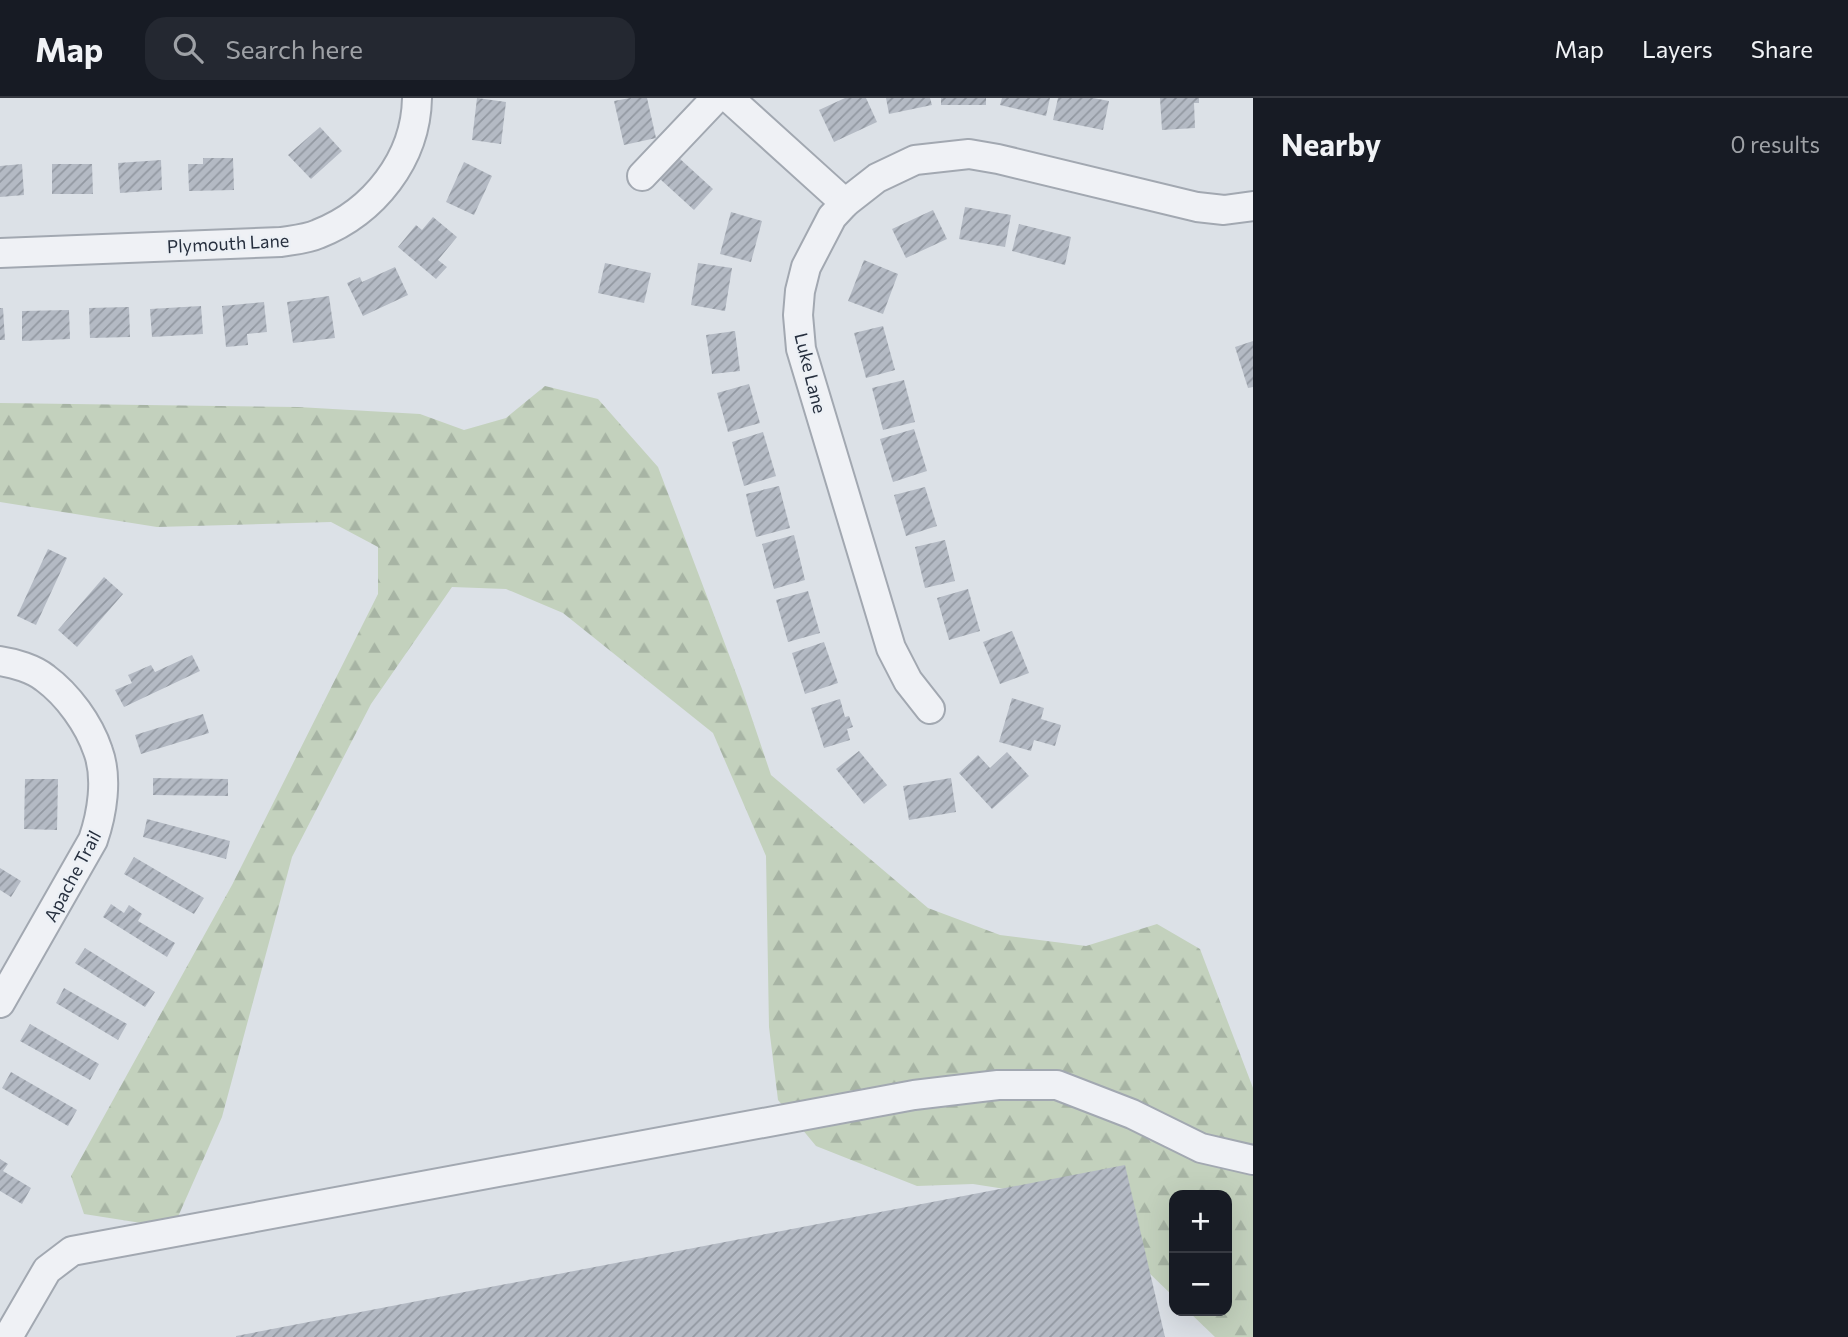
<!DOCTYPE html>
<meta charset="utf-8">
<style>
body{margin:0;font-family:Commissioner,sans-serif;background:#242831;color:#f1f3f6}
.controls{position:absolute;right:21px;bottom:21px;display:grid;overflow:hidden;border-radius:14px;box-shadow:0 7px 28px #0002}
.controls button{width:63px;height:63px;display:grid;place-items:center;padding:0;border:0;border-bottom:2px solid #363941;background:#171b24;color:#f1f3f6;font:35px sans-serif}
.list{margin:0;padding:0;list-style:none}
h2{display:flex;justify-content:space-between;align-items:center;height:91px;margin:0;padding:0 28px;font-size:30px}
h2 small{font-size:23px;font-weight:400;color:#9ea1a6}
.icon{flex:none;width:38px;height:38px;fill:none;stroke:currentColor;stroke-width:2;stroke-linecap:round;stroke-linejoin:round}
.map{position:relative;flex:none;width:1253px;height:1239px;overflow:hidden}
header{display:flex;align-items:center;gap:42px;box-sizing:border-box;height:98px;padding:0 35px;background:#171b24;border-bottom:2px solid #363941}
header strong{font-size:33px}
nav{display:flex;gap:38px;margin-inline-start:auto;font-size:24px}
.search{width:490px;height:63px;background:#242831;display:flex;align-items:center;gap:18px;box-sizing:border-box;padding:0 24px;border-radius:21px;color:#9ea1a6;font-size:26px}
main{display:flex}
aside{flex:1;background:#171b24}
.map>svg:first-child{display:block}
</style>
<header>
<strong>Map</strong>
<div class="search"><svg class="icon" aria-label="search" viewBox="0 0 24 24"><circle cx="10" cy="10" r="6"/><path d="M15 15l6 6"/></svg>Search here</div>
<nav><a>Map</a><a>Layers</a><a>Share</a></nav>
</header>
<main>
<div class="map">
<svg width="1253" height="1239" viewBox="0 0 1253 1239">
<defs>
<pattern id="forest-firs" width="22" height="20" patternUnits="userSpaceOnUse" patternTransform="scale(1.75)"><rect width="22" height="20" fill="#c3d1bd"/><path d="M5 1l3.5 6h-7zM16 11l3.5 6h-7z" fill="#a7b4a4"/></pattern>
<pattern id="building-hatch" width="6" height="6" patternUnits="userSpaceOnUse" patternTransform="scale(1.75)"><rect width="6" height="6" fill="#b4bac4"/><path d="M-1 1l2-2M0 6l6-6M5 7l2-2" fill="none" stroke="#9298a1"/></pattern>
</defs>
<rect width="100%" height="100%" fill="#dce1e7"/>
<polygon fill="url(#forest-firs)" points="545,288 598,301 658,369 742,591 771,677 928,810 1000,837 1086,848 1157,826 1200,851 1253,990 1253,1239 1215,1239 1188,1213 1227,1213 1227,1097 1174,1097 1174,1199 1117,1144 1043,1097 973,1086 917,1088 816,1048 778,1002 769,929 766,758 713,635 563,515 506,491 452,489 371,606 292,759 222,1019 173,1130 84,1116 71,1078 232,787 378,496 378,449 331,424 157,429 0,404 0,305 298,309 420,316 464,332 506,320"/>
<g fill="url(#building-hatch)">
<polygon points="477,0 506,4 501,46 472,42"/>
<polygon points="630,0 647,0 656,40 624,47 614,3"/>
<polygon points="845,0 866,0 877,24 834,44 819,12"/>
<polygon points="886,0 930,0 932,7 889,16"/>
<rect x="941" y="0" width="45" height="7"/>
<polygon points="1002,0 1050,0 1046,18 1000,7"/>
<polygon points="1058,0 1093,0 1109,3 1103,32 1053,22"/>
<polygon points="1160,0 1199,0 1199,5 1194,5 1195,30 1162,32"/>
<polygon points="320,29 342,53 311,81 288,57"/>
<polygon points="203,60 233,60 234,92 189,93 188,66 203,66"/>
<polygon points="679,60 713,91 694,112 660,81"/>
<polygon points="161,62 162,92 120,95 118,65"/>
<polygon points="464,64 492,78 474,117 446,104"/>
<polygon points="22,66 24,97 0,99 0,68"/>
<polygon points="52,66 92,66 93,96 52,96"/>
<polygon points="965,109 1011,117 1005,149 959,141"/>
<polygon points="933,112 947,141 906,160 892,131"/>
<polygon points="731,114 762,123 751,164 720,156"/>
<polygon points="433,119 457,139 438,162 447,169 436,181 398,149 416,127 422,132"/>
<polygon points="1019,126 1071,139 1065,167 1012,153"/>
<polygon points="864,162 898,176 883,216 848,203"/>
<polygon points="605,165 651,175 644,205 598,195"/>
<polygon points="698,165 732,170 725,213 691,207"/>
<polygon points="395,169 408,197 363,218 347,185 360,179 362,184"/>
<polygon points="329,198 335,240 293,245 287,204"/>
<polygon points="264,204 267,234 247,236 248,247 226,249 222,208"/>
<polygon points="201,208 203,236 152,239 150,211"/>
<polygon points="129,209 130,239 90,240 89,210"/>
<polygon points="0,210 3,210 5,242 0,242"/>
<polygon points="69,212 70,241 22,243 22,213"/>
<polygon points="883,228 895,272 866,280 854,235"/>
<polygon points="735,233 740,273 712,276 706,237"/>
<polygon points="1253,243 1253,289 1248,290 1235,249"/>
<polygon points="904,282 915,324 883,332 872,290"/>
<polygon points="749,286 760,325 728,334 717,295"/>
<polygon points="914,331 927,373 893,384 880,341"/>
<polygon points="763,334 776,378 744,388 732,344"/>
<polygon points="779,388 790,430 756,439 746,396"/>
<polygon points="925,389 937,428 906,438 894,397"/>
<polygon points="794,437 805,482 774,491 762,446"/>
<polygon points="945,442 955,483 925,490 915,449"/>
<polygon points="48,451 67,460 36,527 17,518"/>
<polygon points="104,479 123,496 77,549 58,532"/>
<polygon points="968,491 980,533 949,542 937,500"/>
<polygon points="808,493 820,535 788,544 776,502"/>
<polygon points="1012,533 1029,575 1000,586 983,544"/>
<polygon points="824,544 838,585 805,596 792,555"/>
<polygon points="192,557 200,573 124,609 115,592 132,585 128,577 151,567 155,574"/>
<polygon points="1012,600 1044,610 1041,621 1061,627 1055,648 1034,642 1031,653 999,644"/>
<polygon points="840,601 845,619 849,618 853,629 847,631 850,642 824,650 811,610"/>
<polygon points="203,616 209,635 141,656 135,637"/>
<polygon points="859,653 887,687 864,706 836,671"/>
<polygon points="1007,654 1029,678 992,711 959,675 978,657 990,670"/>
<polygon points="153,680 228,681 228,698 153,697"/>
<polygon points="951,680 956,714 909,722 903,688"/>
<polygon points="25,681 58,681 57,732 24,731"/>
<polygon points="147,721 230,743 226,761 143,739"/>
<polygon points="134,759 204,800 194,816 124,776"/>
<polygon points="0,770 21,783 11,799 0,792"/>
<polygon points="111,806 124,815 129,807 142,816 138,823 175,845 167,859 103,819"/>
<polygon points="85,850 155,894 145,909 75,865"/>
<polygon points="64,890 127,926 118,942 56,905"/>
<polygon points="30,926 99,966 90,982 20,943"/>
<polygon points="11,974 77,1012 68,1028 2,990"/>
<polygon points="0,1061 8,1066 3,1073 31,1090 22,1106 0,1093"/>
<polygon points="1125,1067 1165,1239 236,1239 236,1238"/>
</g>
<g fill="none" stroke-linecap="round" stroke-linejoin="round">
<g stroke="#a2a8b1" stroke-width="32">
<g id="minor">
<polyline points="729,0 845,105"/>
<polyline points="642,78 716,0"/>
<path d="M0 155 281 144C293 142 307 141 318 136 374 114 416 61 417 0"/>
<path d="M0 563C14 565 34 571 45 580 68 597 89 626 98 653 108 680 102 716 93 742L0 905"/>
<polyline points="930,611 908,583 891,550 801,251 798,217 800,193 806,169 832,119 845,105 877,80 915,62 969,56 998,61 1197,109 1224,112 1253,108"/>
<polyline points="8,1239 47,1172 72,1153 914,997 998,987 1057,987 1132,1016 1201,1050 1253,1062"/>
</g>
</g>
<use href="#minor" stroke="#eff1f5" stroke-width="28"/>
</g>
<g text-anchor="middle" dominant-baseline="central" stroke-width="5" stroke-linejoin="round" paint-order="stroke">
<g font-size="18" fill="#262f3e" stroke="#ecf0f5">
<text transform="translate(228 145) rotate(-3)">Plymouth Lane</text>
<text transform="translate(811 275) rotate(76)">Luke Lane</text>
<text transform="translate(72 778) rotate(-62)">Apache Trail</text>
</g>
</g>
</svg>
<div class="controls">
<button>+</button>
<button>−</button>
</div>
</div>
<aside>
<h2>Nearby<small>0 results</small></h2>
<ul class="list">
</ul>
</aside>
</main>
